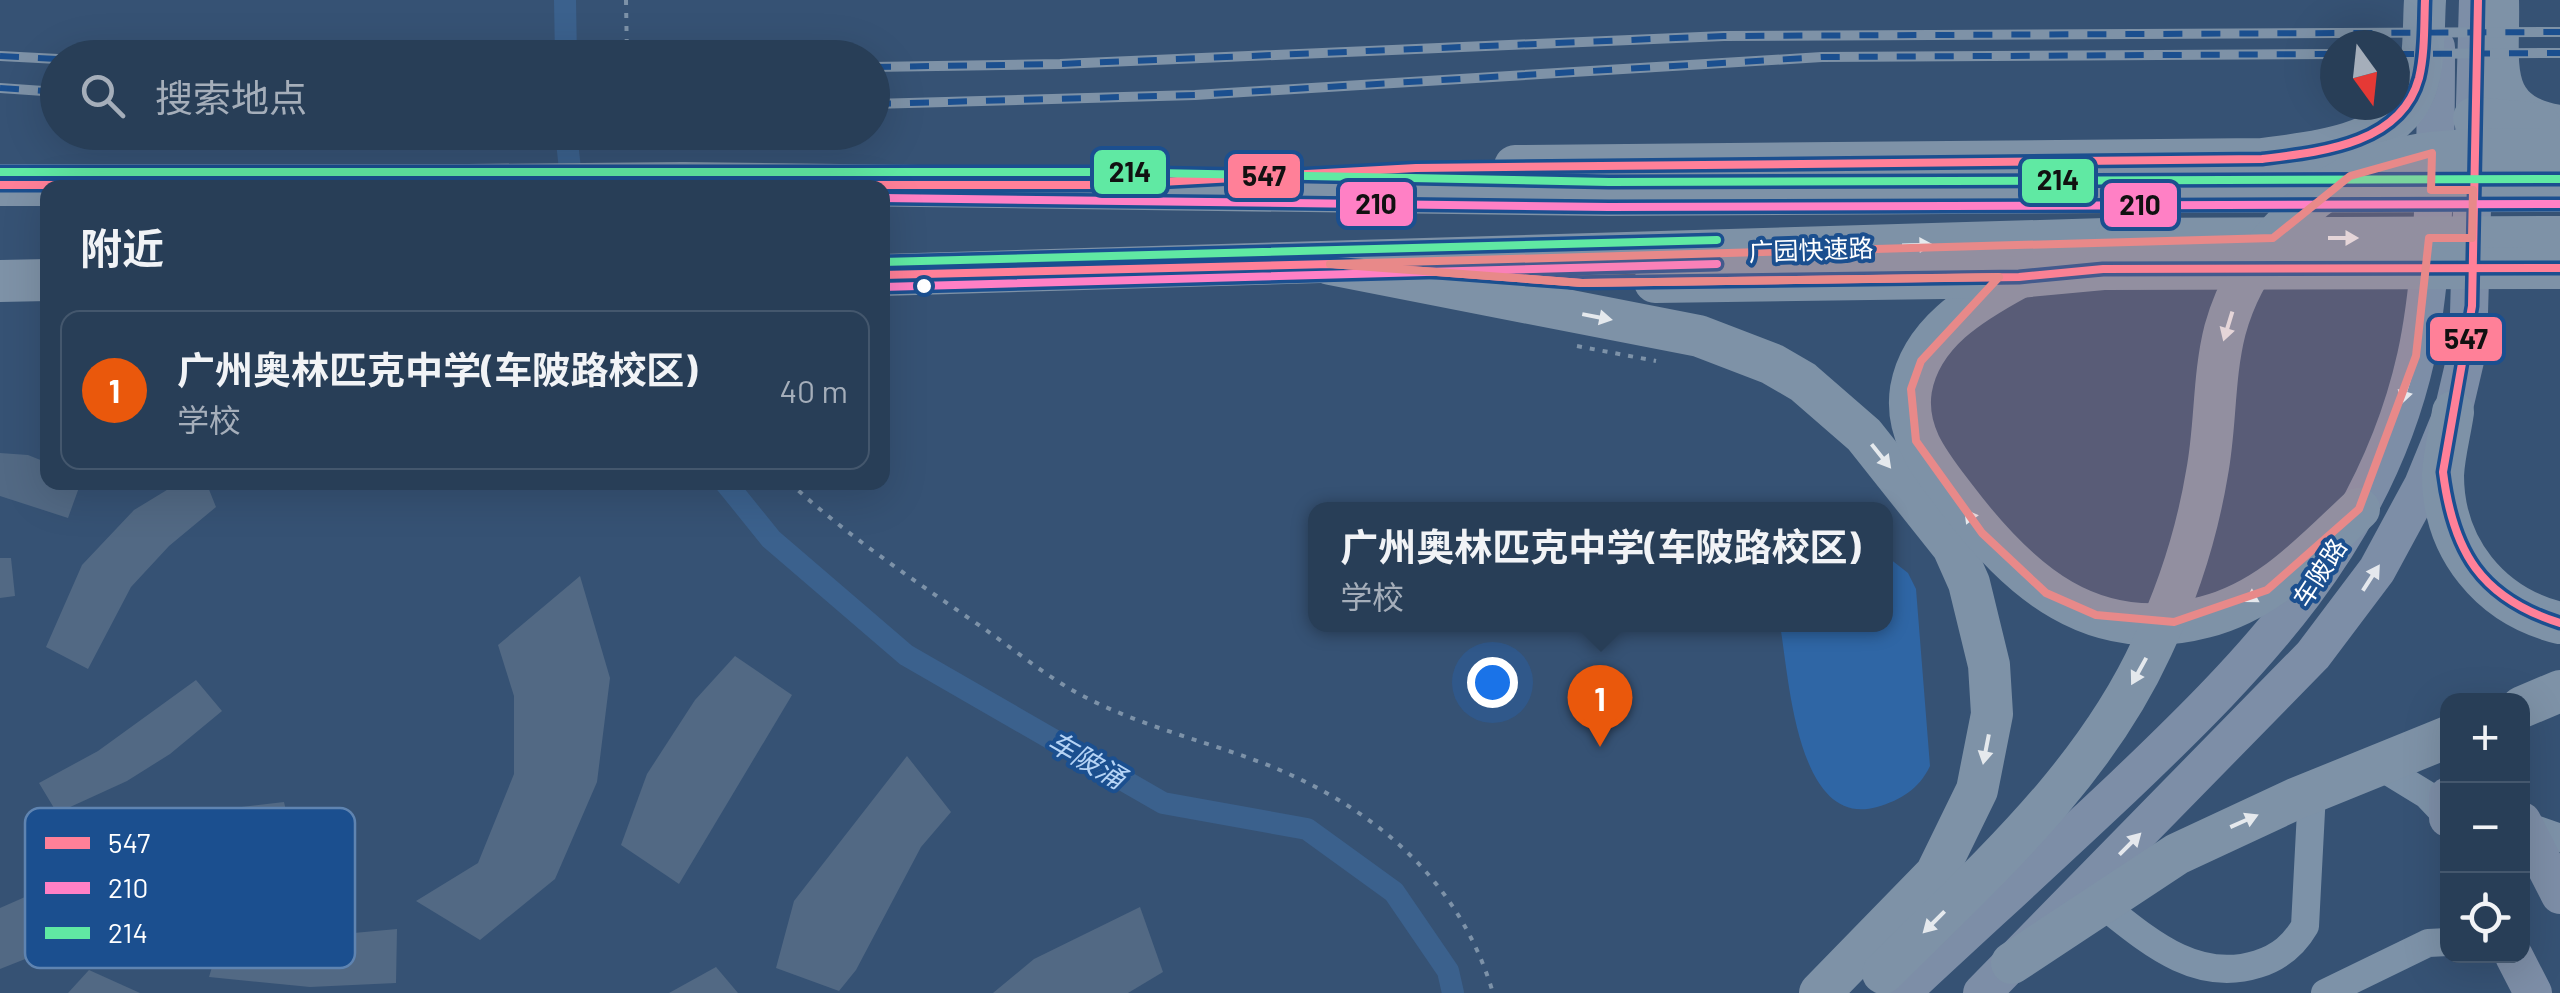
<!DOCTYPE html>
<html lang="zh">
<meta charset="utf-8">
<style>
body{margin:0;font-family:Barlow,"Noto Sans SC",sans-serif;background:#30455d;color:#f1f3f6}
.controls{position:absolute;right:30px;bottom:30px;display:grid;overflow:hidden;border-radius:20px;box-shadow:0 10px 40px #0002}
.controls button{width:90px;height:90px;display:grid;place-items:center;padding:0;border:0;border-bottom:2px solid #44576d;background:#283e57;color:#f1f3f6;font:50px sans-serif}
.compass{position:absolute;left:2320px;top:30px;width:90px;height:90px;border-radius:50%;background:#283e57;box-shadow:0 10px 40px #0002;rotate:165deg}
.you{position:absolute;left:1492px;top:682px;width:35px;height:35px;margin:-25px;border:8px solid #fff;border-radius:50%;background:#1a73e8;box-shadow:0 0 0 15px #1a73e833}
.badge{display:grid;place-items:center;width:65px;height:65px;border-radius:50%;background:#ea580c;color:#fff;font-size:32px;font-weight:700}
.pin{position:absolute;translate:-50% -82px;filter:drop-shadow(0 2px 5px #0008)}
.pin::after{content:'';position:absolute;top:52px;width:35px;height:30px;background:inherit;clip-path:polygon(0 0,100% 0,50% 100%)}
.popup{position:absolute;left:1308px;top:502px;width:585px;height:130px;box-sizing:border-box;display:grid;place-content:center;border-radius:20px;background:#283e57;filter:drop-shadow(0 2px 8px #0005);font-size:32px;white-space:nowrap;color:#a5aeba}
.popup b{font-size:38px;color:#f1f3f6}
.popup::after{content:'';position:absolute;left:50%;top:100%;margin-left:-20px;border:20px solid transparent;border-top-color:#283e57}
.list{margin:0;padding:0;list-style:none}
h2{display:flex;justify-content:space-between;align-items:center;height:130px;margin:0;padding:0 40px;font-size:42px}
h2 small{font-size:32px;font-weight:400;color:#a5aeba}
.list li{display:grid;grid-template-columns:65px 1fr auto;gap:30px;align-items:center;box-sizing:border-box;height:160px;margin:0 20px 20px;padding:0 20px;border:2px solid #44576d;border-radius:20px}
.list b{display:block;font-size:38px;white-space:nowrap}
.list p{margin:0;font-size:32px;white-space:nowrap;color:#a5aeba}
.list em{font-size:32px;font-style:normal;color:#a5aeba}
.icon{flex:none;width:55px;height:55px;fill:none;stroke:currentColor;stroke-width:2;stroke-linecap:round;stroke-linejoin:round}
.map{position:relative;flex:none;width:2560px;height:993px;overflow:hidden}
.search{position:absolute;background:#283e57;box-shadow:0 10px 40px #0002;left:40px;top:40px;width:850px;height:110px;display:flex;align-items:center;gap:25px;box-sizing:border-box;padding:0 35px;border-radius:55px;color:#a5aeba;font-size:38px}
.panel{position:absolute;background:#283e57;box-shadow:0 10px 40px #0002;left:40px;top:180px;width:850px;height:310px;border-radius:20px}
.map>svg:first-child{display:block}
</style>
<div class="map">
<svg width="2560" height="993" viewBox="0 0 2560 993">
<rect width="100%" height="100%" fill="#365274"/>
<path fill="#2f66a5" d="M1885 555 1908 573 1916 589 1930 766C1919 789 1901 800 1877 807 1796 830 1789 675 1780 625L1885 624Z"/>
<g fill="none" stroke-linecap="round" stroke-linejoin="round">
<g stroke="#3b618d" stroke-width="22">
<polyline points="565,0 566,58"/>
<polyline points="566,132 572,188"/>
<polyline points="725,482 771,539 906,655 1163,803 1307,829 1394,892 1448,971 1453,993"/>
</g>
</g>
<g fill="#526984">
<polygon points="0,453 28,455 48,463 48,482 81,482 68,518 0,496"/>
<polygon points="180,482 206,482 216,507 169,546 131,587 88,669 46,647 82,565 134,510"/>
<polygon points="0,558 11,558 15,596 0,598"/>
<polygon points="580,576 610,678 597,782 555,879 480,940 416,901 478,863 514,774 514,696 498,645"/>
<polygon points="735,656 792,695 679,884 621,845 647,774 695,700"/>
<polygon points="196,680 222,711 170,754 127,781 57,813 39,783 98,751"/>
<polygon points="907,756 951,812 921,847 856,970 839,991 776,968 794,901"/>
<polygon points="284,802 295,849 226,865 93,921 78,876 151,828 225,809"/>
<polygon points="25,897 43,952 0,969 0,908"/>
<polygon points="1140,907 1163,972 1128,993 993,993 1034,959"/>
<polygon points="226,921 321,936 397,929 396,983 310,987 209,977"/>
<polygon points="716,967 738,993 669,993"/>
<polygon points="89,970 140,993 68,993"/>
</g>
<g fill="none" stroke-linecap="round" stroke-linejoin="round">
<g stroke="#7d92a8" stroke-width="4" stroke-dasharray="5 8" stroke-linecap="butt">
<polyline points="626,0 627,58"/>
<polyline points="629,132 631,153"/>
<polyline points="1577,346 1656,361"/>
<path d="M789 482C848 537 917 582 983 628 1015 650 1048 678 1083 696 1138 725 1201 740 1260 762 1370 804 1459 878 1493 993"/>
</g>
<g stroke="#7d92a8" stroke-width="28">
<polyline points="2378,765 2427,795 2445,814"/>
<polyline points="2524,825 2560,838"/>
<path d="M2099 902C2147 940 2195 984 2258 964 2280 957 2294 945 2305 926L2312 792"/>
<polyline points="2325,993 2428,943 2448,942"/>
</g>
<g stroke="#7d8ea7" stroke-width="38">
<polyline points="2448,796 2448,818"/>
<polyline points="2522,821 2560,895"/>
<polyline points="2514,956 2533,993"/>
<path d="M1901 993C1975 924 2050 856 2123 787 2254 662 2375 540 2416 357 2436 266 2436 142 2436 47"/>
<polyline points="1982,993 2313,655 2377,570 2423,485 2453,412 2468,348 2478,0"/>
</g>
<g stroke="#7e92a7" stroke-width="42">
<path d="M2498 0C2500 62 2483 114 2560 126"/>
<polyline points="2474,118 2539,124"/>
<path d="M1515 166 2262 159C2310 153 2383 147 2410 100 2426 73 2423 30 2425 0"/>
<polyline points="683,183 1609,195 2110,192"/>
<polyline points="0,185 468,185"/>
<polyline points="1330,264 1699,336 1772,364 1803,382 1864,435 1953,547 1969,583 1989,665 1992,714 1977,790 1936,874 1820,993"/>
<polyline points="882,275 2105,239"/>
<path d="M2018 278C1972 303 1921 333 1911 389 1904 434 1931 465 1956 498 2019 581 2092 647 2205 617 2269 601 2313 552 2359 509"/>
<polyline points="0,281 48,280"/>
<polyline points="1655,282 2019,277 2103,269"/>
<path d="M2453 412C2450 433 2444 454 2443 475 2443 548 2490 606 2560 623"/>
<polyline points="2522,707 2560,691"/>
<polyline points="2012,963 2177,854 2295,799 2448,737"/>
</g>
<g stroke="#7e92a7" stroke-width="10">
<g id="rail">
<polyline points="2395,54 2560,53"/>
<polyline points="0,56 58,59"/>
<polyline points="872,67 1060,64 1724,36 2560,32"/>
<polyline points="0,88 58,92"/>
<polyline points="872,104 1195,95 1822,57 2335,54"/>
</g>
</g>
<use href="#rail" stroke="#1b4f8f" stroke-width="6" stroke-dasharray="19" stroke-linecap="butt"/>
<g stroke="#7e92a7" stroke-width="42">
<polyline points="468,185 683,183"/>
<polyline points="2110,192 2560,191"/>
<polyline points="2116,239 2560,237"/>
<polyline points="2103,269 2560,268"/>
<path d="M1883 973C1984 872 2092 778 2152 647 2178 592 2197 533 2207 473 2216 426 2213 377 2225 330 2247 249 2318 176 2401 158 2453 147 2507 150 2560 150"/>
</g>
<g stroke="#1b4f8f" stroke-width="15">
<g id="bus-1">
<path d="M2478 0 2472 306 2443 472C2453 552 2481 598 2560 623"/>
<path d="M0 185H1105L1416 168 2262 159C2319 152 2401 145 2419 78 2425 53 2424 26 2425 0"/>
<polyline points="882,275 1330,264 1582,283 2019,277 2103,269 2560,268"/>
</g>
</g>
<g stroke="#1b4f8f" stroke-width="15">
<g id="bus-2">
<polyline points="882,198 1609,207 2560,204"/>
<polyline points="882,287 1717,264"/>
</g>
</g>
<g stroke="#1b4f8f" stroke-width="15">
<g id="bus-3">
<polyline points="0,172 1105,172 1609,182 2560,179"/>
<polyline points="882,262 1717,240"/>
</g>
</g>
<use href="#bus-1" stroke="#ff8098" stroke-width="8"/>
<use href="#bus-2" stroke="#ff80c5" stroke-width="8"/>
<use href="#bus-3" stroke="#60e9a3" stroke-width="8"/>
</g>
<defs><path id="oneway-solid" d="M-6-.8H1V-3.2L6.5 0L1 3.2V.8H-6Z" transform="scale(2.5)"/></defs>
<g fill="#e5e9ed">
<use href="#oneway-solid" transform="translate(2343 238)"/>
<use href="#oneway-solid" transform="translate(1917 245) rotate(-2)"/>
<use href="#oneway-solid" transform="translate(1597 317) rotate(11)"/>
<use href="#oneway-solid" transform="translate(2228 326) rotate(107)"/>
<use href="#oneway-solid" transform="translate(1881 456) rotate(51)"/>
<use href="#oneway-solid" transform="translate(1974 522) rotate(-127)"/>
<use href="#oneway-solid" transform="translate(2258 594) rotate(151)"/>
<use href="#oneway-solid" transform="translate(2139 671) rotate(119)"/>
<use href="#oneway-solid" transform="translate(1986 749) rotate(101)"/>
<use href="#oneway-solid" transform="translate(2244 821) rotate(-24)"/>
<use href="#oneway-solid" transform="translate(1934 922) rotate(135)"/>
</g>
<g fill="#e5e8ed">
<use href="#oneway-solid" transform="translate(2406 389) rotate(107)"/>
<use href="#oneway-solid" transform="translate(2371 578) rotate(-57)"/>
<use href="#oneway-solid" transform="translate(2130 844) rotate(-45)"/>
</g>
<path fill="#e88989" fill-opacity="0.2" stroke="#e88989" stroke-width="8" stroke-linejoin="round" d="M2432 153 2431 190H2473L2472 238H2429L2416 356 2359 509 2267 590 2174 622 2096 615 2046 593 1982 533 1916 441 1911 389 1921 361 1999 277 1582 283 1330 264 2273 238 2350 176Z"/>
<circle fill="#fff" stroke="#1b4f8f" stroke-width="4" cx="924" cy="286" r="9"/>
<g text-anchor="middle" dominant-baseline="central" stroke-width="8" stroke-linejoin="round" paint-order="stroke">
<g font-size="25" fill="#fff" stroke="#1b4f8f">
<text transform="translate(1811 249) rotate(-2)">广园快速路</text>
<text transform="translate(2319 572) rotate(-57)">车陂路</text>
</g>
<g font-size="28" font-style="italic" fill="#b5d3f5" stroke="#1b4f8f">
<text transform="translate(1087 759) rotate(30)">车陂涌</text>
</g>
</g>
<rect x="25" y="808" width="330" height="160" rx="15" fill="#1b4f8f" stroke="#5f84b1" stroke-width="2.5"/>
<rect x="45" y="837" width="45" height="12" fill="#ff8098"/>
<rect x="45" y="882" width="45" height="12" fill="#ff80c5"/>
<rect x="45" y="927" width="45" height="12" fill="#60e9a3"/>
<g font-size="28" fill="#fff">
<text x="108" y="853">547</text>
<text x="108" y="898">210</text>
<text x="108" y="943">214</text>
</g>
<g stroke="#1b4f8f" stroke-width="4">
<rect x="1092" y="148" width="76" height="48" rx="10" fill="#60e9a3"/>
<rect x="1226" y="152" width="76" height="48" rx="10" fill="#ff8098"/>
<rect x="2020" y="157" width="76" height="48" rx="10" fill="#60e9a3"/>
<rect x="1338" y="180" width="77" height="48" rx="10" fill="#ff80c5"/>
<rect x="2102" y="181" width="77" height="48" rx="10" fill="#ff80c5"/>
<rect x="2428" y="315" width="76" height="48" rx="10" fill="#ff8098"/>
</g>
<g font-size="28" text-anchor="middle" font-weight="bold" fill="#111">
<text x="1130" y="182">214</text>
<text x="1264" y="186">547</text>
<text x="2058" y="190">214</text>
<text x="1376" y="214">210</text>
<text x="2140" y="215">210</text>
<text x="2466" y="349">547</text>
</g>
</svg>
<div class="controls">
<button>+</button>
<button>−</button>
<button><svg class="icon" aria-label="locate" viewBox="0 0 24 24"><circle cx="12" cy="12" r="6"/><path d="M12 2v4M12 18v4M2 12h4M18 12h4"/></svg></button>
</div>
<svg class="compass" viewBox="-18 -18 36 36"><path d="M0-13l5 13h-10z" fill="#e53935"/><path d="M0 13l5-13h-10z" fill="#a5aeba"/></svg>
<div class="you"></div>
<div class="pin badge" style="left:1600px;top:747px">1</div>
<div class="popup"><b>广州奥林匹克中学(车陂路校区)</b>学校</div>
<div class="search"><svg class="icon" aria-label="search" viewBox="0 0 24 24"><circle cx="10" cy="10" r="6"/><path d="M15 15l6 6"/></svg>搜索地点</div>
<section class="panel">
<h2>附近<small></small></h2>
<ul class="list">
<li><span class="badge">1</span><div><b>广州奥林匹克中学(车陂路校区)</b><p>学校</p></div><em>40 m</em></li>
</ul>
</section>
</div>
